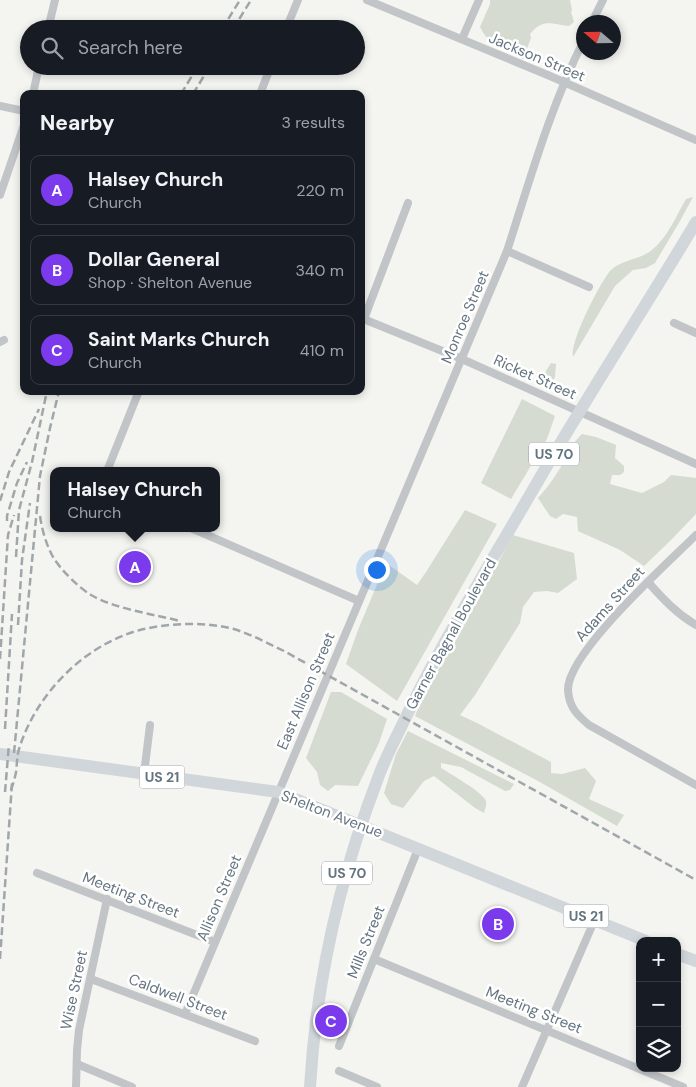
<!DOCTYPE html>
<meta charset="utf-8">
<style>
body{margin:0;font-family:"DM Sans",sans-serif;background:#242831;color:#f1f3f6}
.controls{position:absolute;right:15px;bottom:15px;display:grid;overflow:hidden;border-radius:10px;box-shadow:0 2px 8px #0003}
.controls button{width:45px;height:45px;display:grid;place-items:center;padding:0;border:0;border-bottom:1px solid #363941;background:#171b24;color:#f1f3f6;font:25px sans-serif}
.compass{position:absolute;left:576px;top:15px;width:45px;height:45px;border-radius:50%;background:#171b24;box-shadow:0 2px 8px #0003;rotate:290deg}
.you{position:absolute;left:376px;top:569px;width:18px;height:18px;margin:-12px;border:4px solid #fff;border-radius:50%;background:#1a73e8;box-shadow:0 0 0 8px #1a73e833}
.badge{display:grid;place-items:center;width:32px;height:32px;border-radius:50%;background:#7c3aed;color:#fff;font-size:16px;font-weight:700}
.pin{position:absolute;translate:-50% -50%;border:2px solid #fff;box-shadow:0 1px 5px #0006}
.popup{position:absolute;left:50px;top:467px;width:170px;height:65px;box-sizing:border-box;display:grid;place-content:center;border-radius:10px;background:#171b24;filter:drop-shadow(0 1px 4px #0005);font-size:16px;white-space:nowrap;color:#9ea1a6}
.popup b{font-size:19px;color:#f1f3f6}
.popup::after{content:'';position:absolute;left:50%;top:100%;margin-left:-10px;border:10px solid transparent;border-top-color:#171b24}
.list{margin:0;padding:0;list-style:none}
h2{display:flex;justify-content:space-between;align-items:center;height:65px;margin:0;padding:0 20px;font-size:21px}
h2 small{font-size:16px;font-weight:400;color:#9ea1a6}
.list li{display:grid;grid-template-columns:32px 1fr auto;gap:15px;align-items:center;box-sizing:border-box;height:70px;margin:0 10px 10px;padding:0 10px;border:1px solid #363941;border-radius:10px}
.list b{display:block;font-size:19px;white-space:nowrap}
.list p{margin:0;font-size:16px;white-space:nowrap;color:#9ea1a6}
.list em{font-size:16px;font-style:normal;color:#9ea1a6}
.icon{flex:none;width:28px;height:28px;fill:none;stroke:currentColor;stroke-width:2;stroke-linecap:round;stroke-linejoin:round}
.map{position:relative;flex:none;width:696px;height:1087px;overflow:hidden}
.search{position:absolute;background:#171b24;box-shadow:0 2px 8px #0003;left:20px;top:20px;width:345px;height:55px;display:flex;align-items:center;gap:12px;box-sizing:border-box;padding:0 18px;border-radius:28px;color:#9ea1a6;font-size:19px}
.panel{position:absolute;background:#171b24;box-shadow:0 2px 8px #0003;left:20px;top:90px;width:345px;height:305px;border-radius:10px}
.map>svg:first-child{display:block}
</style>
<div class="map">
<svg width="696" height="1087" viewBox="0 0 696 1087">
<rect width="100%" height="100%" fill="#f4f4f0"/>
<g fill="#d5dbd1">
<path d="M490 0H570L572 10 571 12 574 22 569 26C551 24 543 18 530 34L531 38 523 59C505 50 489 46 480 27L490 4Z"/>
<path d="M693 197 680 221 655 263 646 268 633 270 615 286 573 357C569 343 600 282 611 270 621 260 642 259 652 250 668 237 676 216 686 199Z"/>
<polygon points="551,363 556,364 555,377 551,385 546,384 543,380 546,371"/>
<polygon points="522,399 555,416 547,439 511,499 481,483"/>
<path d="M582 434 596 437 616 445 615 458 624 466V472L620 475H612L610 484 642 493 664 482 671 475 696 478V514L670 541 644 566 620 550 578 531 577 517 563 514 556 519 550 516 538 498C549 486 559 471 567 456 572 446 573 443 582 434Z"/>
<polygon points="465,510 497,524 397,701 346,664 358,630 386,563 417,585 426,572"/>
<polygon points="513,535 574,553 577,579 558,593 547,591 534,592 523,607 520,623 475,695 460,715 477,723 551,762 551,773 562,774 585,768 596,781 589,799 624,815 617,826 538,781 415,716 423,696 461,631"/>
<polygon points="331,692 341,692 387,719 379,743 358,786 335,785 328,791 320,785 317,772 306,758"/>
<path d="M408 731 514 784 510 790 505 791 461 767 441 763V768C449 773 484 793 486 801 487 805 485 809 484 813L475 808 434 776 424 781 403 808 391 804 384 793 396 754Z"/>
</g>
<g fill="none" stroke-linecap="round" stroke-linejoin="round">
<g stroke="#c2c5c8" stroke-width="8">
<polyline points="367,0 550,76 696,140"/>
<polyline points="592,22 603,0"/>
<polyline points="48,29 55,0"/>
<polyline points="286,29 298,0"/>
<polyline points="462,39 479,0"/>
<polyline points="33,94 39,66"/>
<polyline points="260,94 271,66"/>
<polyline points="0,106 24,111"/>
<polyline points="0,195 24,125"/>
<polyline points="507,251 589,287"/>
<polyline points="361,318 462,359 696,464"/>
<polyline points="364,319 408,203"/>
<polyline points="674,323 696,333"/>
<polyline points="0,342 4,340"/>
<polyline points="107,471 139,391"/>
<polyline points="191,528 359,601"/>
<path d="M696 535C668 563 567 653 568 690 569 707 577 715 589 725L696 785"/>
<path d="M648 582C663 599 677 614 696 625"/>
<polyline points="144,774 150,725"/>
<polyline points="37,873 215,942"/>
<polyline points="374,959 683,1087"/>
<polyline points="91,979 255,1041"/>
<path d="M185 1014 507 251C530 180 550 107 584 40"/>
<polyline points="339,1046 418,849"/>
<polyline points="77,1064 132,1087"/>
<polyline points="339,1071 377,1087"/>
<polyline points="76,1087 77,1050 79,1030 107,899"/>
<polyline points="522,1087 595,919"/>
</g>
<g stroke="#d1d6da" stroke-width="12">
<polyline points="0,754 278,792 646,941"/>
<polyline points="677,954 696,961"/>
</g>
<path stroke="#d1d6da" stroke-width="12" d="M310 1087C316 981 340 877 378 778 385 758 395 740 404 721 431 664 463 610 494 556 523 508 550 459 580 411 618 348 658 286 696 222"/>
<g stroke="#a0a7ab" stroke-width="2.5" stroke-dasharray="8 4" stroke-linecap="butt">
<polyline points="222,29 240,0"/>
<polyline points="233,29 251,0"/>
<polyline points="181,94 198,66"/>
<polyline points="193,94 210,66"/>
<polyline points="0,501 9,472 39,409"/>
<path d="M40 516C42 530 46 544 53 557 61 570 78 587 91 595 115 609 153 614 180 621"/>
<polyline points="7,521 7,516 17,483 27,462"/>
<polyline points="16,557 19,510 32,462 47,391"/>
<polyline points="18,625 22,560 30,503"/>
<polyline points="0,659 8,535 14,515"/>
<polyline points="5,729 12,614"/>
<polyline points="14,753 40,476 50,428 59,391"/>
<path d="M11 790C13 784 15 778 16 772 17 764 17 756 19 749 36 694 84 645 140 630 165 624 193 622 219 626 242 629 263 641 284 651L696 880"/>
<polyline points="5,792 9,744"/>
<polyline points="0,959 12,783"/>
</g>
</g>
<g text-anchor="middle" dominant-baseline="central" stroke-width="5" stroke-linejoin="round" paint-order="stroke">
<g fill="#fff" stroke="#929ea6" stroke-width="1">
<rect x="529" y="442.5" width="50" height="23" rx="4"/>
<rect x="139.5" y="765.5" width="45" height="23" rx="4"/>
<rect x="322" y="861.5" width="50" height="23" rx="4"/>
<rect x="563.5" y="904.5" width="45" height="23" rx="4"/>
</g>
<g font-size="14" font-weight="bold" fill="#647580">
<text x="554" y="454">US 70</text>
<text x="162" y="777">US 21</text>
<text x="347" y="873">US 70</text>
<text x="586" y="916">US 21</text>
</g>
<g font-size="15" fill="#647580" stroke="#fff">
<text transform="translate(537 57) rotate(23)">Jackson Street</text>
<text transform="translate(465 317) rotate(-67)">Monroe Street</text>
<text transform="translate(535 377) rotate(24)">Ricket Street</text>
<text transform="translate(610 604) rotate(-48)">Adams Street</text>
<text transform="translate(451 634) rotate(-61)">Garner Bagnal Boulevard</text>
<text transform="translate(306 691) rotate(-67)">East Allison Street</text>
<text transform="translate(332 814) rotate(21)">Shelton Avenue</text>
<text transform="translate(131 895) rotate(21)">Meeting Street</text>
<text transform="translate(219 898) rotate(-67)">Allison Street</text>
<text transform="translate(366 942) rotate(-68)">Mills Street</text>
<text transform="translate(74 990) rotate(-78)">Wise Street</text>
<text transform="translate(178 997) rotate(21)">Caldwell Street</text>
<text transform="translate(534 1010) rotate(22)">Meeting Street</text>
</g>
</g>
</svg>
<div class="controls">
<button>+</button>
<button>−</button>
<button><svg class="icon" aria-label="layers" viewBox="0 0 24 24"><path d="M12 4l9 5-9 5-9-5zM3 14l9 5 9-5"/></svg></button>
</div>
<svg class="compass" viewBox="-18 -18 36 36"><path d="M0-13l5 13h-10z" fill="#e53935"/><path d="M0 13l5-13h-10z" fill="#9ea1a6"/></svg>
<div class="you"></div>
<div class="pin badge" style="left:135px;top:567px">A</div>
<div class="popup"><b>Halsey Church</b>Church</div>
<div class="pin badge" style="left:498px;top:924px">B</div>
<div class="pin badge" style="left:331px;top:1021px">C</div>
<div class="search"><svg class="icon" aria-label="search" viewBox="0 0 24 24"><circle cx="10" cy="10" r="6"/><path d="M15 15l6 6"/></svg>Search here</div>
<section class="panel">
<h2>Nearby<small>3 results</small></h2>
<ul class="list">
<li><span class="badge">A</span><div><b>Halsey Church</b><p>Church</p></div><em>220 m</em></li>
<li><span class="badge">B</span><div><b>Dollar General</b><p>Shop · Shelton Avenue</p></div><em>340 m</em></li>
<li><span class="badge">C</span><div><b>Saint Marks Church</b><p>Church</p></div><em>410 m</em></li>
</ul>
</section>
</div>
